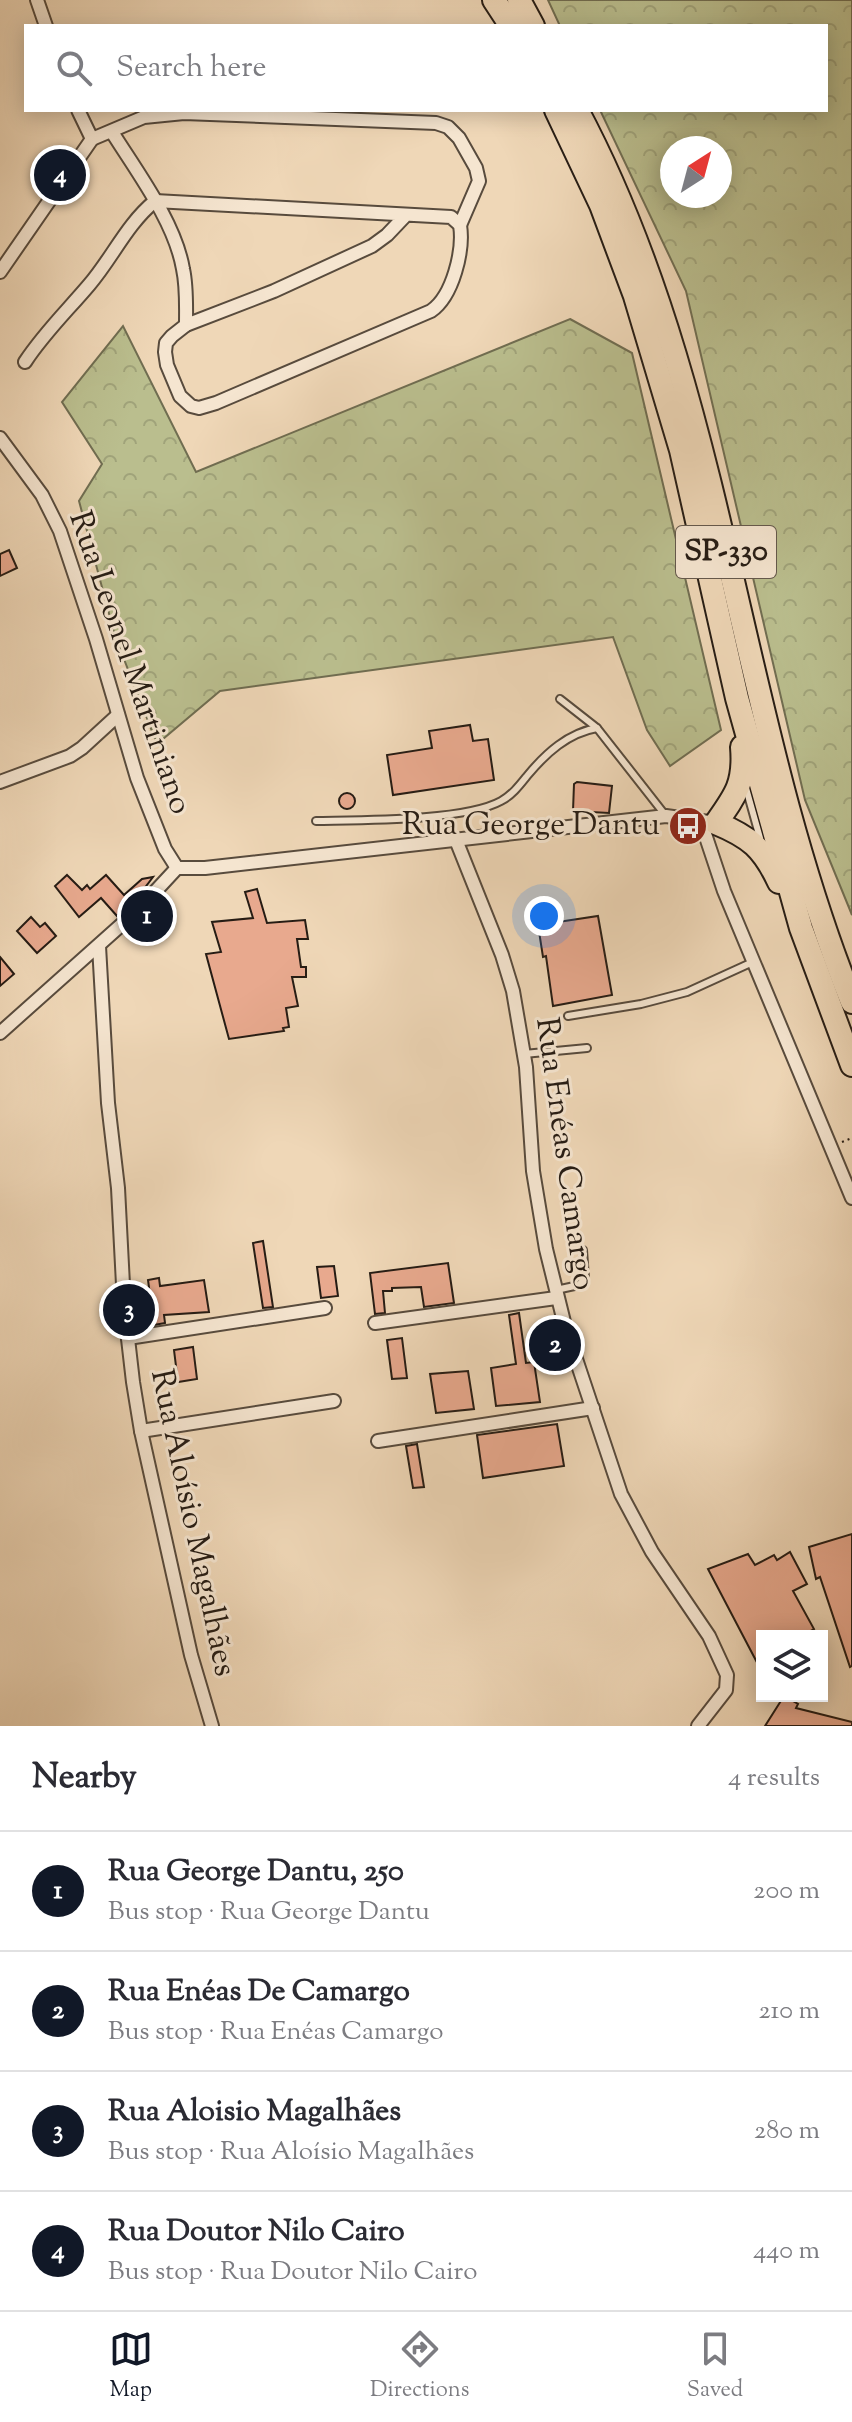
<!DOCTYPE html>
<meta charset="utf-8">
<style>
body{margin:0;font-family:"Sorts Mill Goudy",serif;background:#f7f7f7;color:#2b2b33}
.controls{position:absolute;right:24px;bottom:24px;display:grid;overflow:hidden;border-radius:0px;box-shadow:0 4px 20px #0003}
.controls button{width:72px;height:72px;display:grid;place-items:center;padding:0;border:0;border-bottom:2px solid #e1e1e2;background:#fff;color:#2b2b33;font:40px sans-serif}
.compass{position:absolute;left:660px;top:136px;width:72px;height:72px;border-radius:50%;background:#fff;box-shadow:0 4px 20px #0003;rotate:36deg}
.you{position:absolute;left:544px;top:916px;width:28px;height:28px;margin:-20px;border:6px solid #fff;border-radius:50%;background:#1a73e8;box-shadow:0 0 0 12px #1a73e833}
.badge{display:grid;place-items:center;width:52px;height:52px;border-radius:50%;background:#111827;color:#fff;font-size:26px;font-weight:700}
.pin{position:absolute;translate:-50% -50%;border:4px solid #fff;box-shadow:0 2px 8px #0006}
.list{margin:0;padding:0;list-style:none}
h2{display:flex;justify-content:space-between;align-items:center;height:104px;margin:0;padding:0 32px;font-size:34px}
h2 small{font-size:26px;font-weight:400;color:#7c7c81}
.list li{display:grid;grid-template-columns:52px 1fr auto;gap:24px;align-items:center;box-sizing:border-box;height:120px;padding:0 32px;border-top:2px solid #e1e1e2}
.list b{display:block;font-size:30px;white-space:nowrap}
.list p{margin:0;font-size:26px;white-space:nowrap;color:#7c7c81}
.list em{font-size:26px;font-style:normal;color:#7c7c81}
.icon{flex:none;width:44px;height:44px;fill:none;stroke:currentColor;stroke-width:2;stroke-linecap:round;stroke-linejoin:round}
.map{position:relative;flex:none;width:852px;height:1726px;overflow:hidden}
.search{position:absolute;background:#fff;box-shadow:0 4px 20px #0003;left:24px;right:24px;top:24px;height:88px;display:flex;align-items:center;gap:20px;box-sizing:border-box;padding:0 28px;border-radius:0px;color:#7c7c81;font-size:30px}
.sheet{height:584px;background:#fff}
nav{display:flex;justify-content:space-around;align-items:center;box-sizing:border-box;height:112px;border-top:2px solid #e1e1e2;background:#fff;font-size:22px;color:#7c7c81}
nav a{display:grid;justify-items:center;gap:4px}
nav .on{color:#111827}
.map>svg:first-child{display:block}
</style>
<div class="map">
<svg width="852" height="1726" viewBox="0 0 852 1726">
<defs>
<pattern id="forest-crowns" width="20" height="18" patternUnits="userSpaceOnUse" patternTransform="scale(2)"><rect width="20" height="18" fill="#babe8e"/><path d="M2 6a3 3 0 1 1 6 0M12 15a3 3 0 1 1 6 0" fill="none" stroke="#a0a37a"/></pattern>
</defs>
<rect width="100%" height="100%" fill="#efd7b7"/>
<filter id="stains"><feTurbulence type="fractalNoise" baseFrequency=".0025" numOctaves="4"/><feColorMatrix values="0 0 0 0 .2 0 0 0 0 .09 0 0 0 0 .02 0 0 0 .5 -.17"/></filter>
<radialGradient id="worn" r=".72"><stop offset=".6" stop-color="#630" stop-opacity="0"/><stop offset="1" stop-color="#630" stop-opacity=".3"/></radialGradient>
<g fill="url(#forest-crowns)" stroke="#706d51" stroke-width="2" fill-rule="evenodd">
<path d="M548 0H852V915L805 800 686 291 600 110H826V26H560ZM672 148H720V196H672Z"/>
<polygon points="570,319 632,353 721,730 670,766 647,730 613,637 220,691 157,744 115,636 79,501 102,464 62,402 123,326 196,472"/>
</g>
<g fill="#e8a98e" stroke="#261c14" stroke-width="2">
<polygon points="9,550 17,568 0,576 0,554"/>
<polygon points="470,725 473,741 488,739 494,780 393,795 387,755 432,748 429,731"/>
<polygon points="577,782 612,786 609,813 573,811 574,784"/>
<circle cx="347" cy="801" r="8"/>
<polygon points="67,875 82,890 87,885 90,889 106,875 124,895 142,879 153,877 137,898 117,916 101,898 79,917 55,886"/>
<polygon points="257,889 267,923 305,920 308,939 297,939 301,967 306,967 306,977 292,977 298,1006 286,1008 289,1027 283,1028 284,1031 229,1039 206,954 221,952 212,922 253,918 245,892"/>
<polygon points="598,916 612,995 553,1006 546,956 543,957 538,925"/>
<polygon points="31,917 40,927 45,923 56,936 37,953 17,931"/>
<polygon points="0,957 14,974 0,986"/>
<polygon points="263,1241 273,1307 263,1308 253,1243"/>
<polygon points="448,1263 454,1303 424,1307 421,1287 392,1288 392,1291 383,1291 385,1313 375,1314 370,1273"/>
<polygon points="334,1266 338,1296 321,1298 317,1267"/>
<polygon points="159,1278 160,1286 204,1280 209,1312 164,1315 165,1323 154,1325 148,1280"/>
<polygon points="519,1313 526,1363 534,1362 540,1402 496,1406 491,1368 516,1364 509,1315"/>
<polygon points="402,1338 407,1378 392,1379 387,1340"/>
<polygon points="193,1347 197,1379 178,1382 174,1350"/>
<polygon points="468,1371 474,1409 436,1413 430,1374"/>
<polygon points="557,1424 564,1466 483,1478 477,1435"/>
<polygon points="417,1444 424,1487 413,1488 406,1446"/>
<polygon points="852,1534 852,1666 850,1667 820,1577 816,1579 809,1547"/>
<polygon points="790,1552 807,1584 793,1591 814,1629 807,1633 808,1636 762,1636 762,1672 708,1569 748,1554 755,1565 774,1555 777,1560"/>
<polygon points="784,1696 798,1704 796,1708 852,1722 852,1726 765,1726"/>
</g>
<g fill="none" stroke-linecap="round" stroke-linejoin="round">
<g stroke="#584b3d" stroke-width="10">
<g id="service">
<polyline points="560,699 597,728 666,816"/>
<polyline points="746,788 760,838"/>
<path d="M316 821C360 820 465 821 501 801 512 795 519 786 527 776 546 753 568 733 597 728"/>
<polyline points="568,1016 641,1004 687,992 755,961"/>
<polyline points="524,1054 587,1048"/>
<polyline points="556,1290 579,1285 585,1278 583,1250"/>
</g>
</g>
<g stroke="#584b3d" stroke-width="16">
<g id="minor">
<polyline points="37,0 46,26"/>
<polyline points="78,110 92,139"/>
<path d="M112 132C137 172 175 222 183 269 187 287 186 306 186 325"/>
<polyline points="92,139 144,117 184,113 436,123 448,127 459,138 476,168 479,181 460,225"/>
<path d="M155 201 451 217 460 225C464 250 453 296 431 311L216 403 199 408 191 406 180 396 167 365 165 352 166 343 172 336 186 325 274 291 372 246 387 235 406 215"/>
<polyline points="0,272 92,139"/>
<path d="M25 362C44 333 67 311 89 285 113 257 126 225 155 201"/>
<polyline points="0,438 42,495 60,531 96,639 137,778 165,849 177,868"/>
<polyline points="0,782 70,756 82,748 118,715"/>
<polyline points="701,822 724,891 852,1198"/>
<polyline points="456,840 502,955 513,991 526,1067 533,1171 546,1249 565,1326 621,1494 652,1552 709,1636 727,1675 726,1690 698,1726"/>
<polyline points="177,868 205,868 666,816 716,823"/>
<polyline points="99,946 108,1103 118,1188 124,1304 133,1382 141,1431 191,1655 212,1726"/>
<polyline points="0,1033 139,909 177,868"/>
<polyline points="375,1323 556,1298"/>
<polyline points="128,1338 325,1308"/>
<polyline points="141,1431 334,1401"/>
<polyline points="378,1441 593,1408"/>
</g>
</g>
<g stroke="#261c14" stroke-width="26">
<g id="motorway">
<polyline points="494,0 511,26"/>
<polyline points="519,0 533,26"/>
<polyline points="556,110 601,205 635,296 681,450 737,698 801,928 852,1065"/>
<path d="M577 110C725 388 735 712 852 1002"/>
<path d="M742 747C745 783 736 795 716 823 750 837 763 848 779 882"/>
</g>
</g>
<polyline stroke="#261c14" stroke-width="2" stroke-dasharray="2 4" stroke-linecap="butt" points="842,1142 852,1138"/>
<use href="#service" stroke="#f5e5d0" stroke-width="6"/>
<use href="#minor" stroke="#f5e5d0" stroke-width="12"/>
<use href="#motorway" stroke="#efd7b7" stroke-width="22"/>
</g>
<defs>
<g id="bus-disc" transform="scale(2)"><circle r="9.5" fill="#8f2418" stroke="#f5e5d0"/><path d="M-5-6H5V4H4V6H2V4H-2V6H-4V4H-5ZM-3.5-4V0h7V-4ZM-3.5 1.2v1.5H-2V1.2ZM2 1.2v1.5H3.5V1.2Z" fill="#fff"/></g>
</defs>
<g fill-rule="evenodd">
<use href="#bus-disc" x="688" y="826"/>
</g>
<g text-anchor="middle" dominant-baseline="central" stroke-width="6" stroke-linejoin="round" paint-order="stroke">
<rect fill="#f5e5d0" stroke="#64584c" stroke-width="2" x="676" y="526" width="100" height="52" rx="6"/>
<g font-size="30" font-weight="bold" fill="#261c14">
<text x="726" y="552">SP-330</text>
</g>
<g font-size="32" fill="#261c14" stroke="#f5e5d0">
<text transform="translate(129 663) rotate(71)">Rua Leonel Martiniano</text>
<text transform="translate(564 1154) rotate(82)">Rua Enéas Camargo</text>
<text transform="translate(192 1523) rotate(78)">Rua Aloísio Magalhães</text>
</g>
<g font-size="32" fill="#261c14" stroke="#f5e5d0" text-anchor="end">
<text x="660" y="826">Rua George Dantu</text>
</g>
</g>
<rect width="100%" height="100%" filter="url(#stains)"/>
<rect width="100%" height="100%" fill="url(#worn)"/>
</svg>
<div class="controls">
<button><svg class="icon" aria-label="layers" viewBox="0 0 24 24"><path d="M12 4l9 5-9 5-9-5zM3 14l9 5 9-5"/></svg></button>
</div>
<svg class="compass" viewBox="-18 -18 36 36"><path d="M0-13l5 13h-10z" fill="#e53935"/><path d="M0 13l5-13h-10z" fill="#7c7c81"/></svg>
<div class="you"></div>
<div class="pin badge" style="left:147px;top:916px">1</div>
<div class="pin badge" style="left:555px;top:1345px">2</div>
<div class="pin badge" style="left:129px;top:1310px">3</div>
<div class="pin badge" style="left:60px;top:175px">4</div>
<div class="search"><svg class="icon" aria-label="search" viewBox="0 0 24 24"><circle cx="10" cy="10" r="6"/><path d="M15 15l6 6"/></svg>Search here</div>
</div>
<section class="sheet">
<h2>Nearby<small>4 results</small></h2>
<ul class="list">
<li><span class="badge">1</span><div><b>Rua George Dantu, 250</b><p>Bus stop · Rua George Dantu</p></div><em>200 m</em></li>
<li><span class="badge">2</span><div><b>Rua Enéas De Camargo</b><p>Bus stop · Rua Enéas Camargo</p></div><em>210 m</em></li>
<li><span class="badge">3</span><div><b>Rua Aloisio Magalhães</b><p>Bus stop · Rua Aloísio Magalhães</p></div><em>280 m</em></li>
<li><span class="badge">4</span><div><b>Rua Doutor Nilo Cairo</b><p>Bus stop · Rua Doutor Nilo Cairo</p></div><em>440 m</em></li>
</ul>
</section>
<nav>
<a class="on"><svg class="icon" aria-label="map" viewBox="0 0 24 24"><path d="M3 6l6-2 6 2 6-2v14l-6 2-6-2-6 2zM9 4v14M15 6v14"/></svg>Map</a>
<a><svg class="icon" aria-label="directions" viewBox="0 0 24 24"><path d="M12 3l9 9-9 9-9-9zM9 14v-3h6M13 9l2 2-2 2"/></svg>Directions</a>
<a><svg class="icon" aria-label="saved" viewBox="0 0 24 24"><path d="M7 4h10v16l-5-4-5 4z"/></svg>Saved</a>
</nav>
